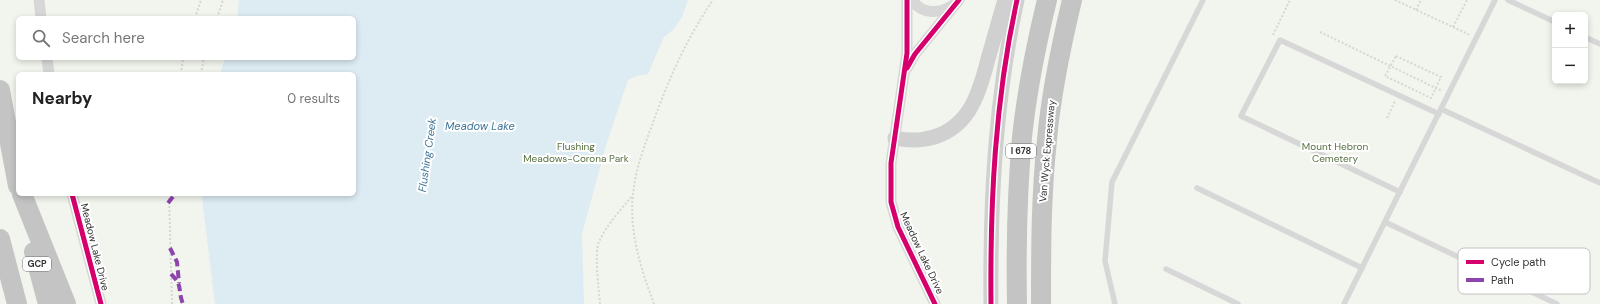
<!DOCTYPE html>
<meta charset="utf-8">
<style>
body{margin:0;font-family:"DM Sans",sans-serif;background:#f6f6f6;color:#222}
.controls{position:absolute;right:12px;top:12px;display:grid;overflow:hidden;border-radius:6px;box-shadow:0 2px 6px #0003}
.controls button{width:36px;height:36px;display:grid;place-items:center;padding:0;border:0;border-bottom:1px solid #e0e0e0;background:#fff;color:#222;font:20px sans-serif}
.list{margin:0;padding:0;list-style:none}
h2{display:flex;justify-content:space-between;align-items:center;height:52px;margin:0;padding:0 16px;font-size:17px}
h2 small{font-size:13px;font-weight:400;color:#767676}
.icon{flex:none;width:22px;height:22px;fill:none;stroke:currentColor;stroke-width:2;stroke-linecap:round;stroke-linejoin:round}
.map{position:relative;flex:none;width:1600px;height:304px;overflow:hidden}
.search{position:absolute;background:#fff;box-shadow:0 2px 6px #0003;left:16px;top:16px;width:340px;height:44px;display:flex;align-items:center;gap:10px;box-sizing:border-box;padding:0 14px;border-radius:6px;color:#767676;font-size:15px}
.panel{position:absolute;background:#fff;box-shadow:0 2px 6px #0003;left:16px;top:72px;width:340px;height:124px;border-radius:6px}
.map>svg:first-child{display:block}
</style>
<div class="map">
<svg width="1600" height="304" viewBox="0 0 1600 304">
<rect width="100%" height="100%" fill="#fff"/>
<path fill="#f1f5ed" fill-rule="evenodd" d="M0 0H1600V304H0ZM1555 15H1585V81H1555ZM18 18H354V58H18ZM18 74H354V194H18Z"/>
<polygon fill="#ddebf3" points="239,0 688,0 682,17 674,29 664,37 648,74 636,76 628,80 607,142 582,234 584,304 215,304 202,199 203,194 354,194 354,74 220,74 225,58 354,58 354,18 237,18"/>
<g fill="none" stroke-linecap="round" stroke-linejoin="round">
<g stroke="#d6d6d6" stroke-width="2" stroke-dasharray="2 2" stroke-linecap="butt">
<polyline points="1395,0 1470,35"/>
<polyline points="1416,10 1421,0"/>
<polyline points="195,18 201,0"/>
<polyline points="217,18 223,0"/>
<polyline points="1453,27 1467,0"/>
<polyline points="1320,32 1442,91"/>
<polyline points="1273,35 1290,0"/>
<polygon points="1396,56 1441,77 1431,98 1385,76"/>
<polyline points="181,74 183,58"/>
<polyline points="201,74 204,58"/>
<polyline points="1387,118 1395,101"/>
<polyline points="169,194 172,304"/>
<path d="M600 304C599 291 594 252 599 242 606 225 621 210 632 196"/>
<path d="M654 304C641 269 629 233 633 195 635 172 643 149 651 128 667 83 686 39 713 0"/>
</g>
<g stroke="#d7d7d7" stroke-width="5.5">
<polyline points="1508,0 1555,22"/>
<polyline points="1585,37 1600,44"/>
<polyline points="1441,109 1600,183"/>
<polyline points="1197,188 1362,268"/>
<polyline points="1400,192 1241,116 1280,40 1439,114"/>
<polyline points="1385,222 1557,304"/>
<polyline points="1166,269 1238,304"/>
<polyline points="1115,304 1105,261 1112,182 1203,0"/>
<polyline points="1344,304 1495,0"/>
</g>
<g stroke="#d7d7d7" stroke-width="11">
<polyline points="39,0 41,18"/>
<polyline points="907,0 907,53 891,163 891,202 898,227 935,304"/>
<path d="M912 0C922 15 940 14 953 5"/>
<polyline points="47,58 49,74"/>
<polyline points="907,68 915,54 959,0"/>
<polyline points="72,194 101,304"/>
</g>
<g stroke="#d0d0d0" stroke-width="15">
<path d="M895 138C905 140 915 141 925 139 968 132 979 95 988 59 994 39 999 19 1005 0"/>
<path d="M991 304C990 202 995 100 1017 0"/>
</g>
<g stroke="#c4c4c4" stroke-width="20">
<polyline points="0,90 18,186"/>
<polyline points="22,194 66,304"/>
<polyline points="0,239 17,304"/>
<polyline points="34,252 48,304"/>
<path d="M1017 304C1016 248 1017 193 1022 137 1027 91 1036 45 1047 0"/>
<path d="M1041 304C1041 249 1041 195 1047 140 1051 93 1061 46 1072 0"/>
</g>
<g stroke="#8e44ad" stroke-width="4" stroke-dasharray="8 4" stroke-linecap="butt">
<polyline points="168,203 175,194"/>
<polyline points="170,248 177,262 179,283"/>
<path d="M171 274C184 287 177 289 183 304"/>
</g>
<g stroke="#fff" stroke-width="8">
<g id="cycleway">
<polyline points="907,0 907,53 891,163 891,202 898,227 935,304"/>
<polyline points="907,68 915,54 959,0"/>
<polyline points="72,194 101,304"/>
<path d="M991 304C990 202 995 100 1017 0"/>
</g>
</g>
<use href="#cycleway" stroke="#d6006c" stroke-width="5"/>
</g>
<g text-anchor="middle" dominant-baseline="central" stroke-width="4" stroke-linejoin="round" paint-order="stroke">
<g fill="#fff" stroke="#707070" stroke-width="1">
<rect x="1006" y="144" width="30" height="14" rx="3"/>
<rect x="23" y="257" width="28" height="14" rx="3"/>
</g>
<g font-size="9" font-weight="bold" fill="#333">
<text x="1021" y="151">I 678</text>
<text x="37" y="264">GCP</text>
</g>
<g font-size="10" fill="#56703f" stroke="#fff">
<text x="576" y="146">Flushing<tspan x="576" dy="12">Meadows-Corona Park</tspan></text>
<text x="1335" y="146">Mount Hebron<tspan x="1335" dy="12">Cemetery</tspan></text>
</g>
<g font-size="10" fill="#333" stroke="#fff">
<text transform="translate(1047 151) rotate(-85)">Van Wyck Expressway</text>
<text transform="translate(95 247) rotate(76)">Meadow Lake Drive</text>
<text transform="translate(922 253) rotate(65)">Meadow Lake Drive</text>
</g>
<g font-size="11" font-style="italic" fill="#3f7597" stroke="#fff">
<text x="480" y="126">Meadow Lake</text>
<text transform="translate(427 155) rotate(-82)">Flushing Creek</text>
</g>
</g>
<rect x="1458" y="248" width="132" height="46" rx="6" fill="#fff" stroke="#c2c2c2" stroke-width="1"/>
<rect x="1466" y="260" width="18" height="4" fill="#d6006c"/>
<rect x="1466" y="278" width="18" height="4" fill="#8e44ad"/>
<g font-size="11" fill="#333">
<text x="1491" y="266">Cycle path</text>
<text x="1491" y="284">Path</text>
</g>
</svg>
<div class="controls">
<button>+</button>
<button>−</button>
</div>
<div class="search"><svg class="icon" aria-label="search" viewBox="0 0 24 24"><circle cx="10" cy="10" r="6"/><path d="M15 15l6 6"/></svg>Search here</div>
<section class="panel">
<h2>Nearby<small>0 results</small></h2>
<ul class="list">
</ul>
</section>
</div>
